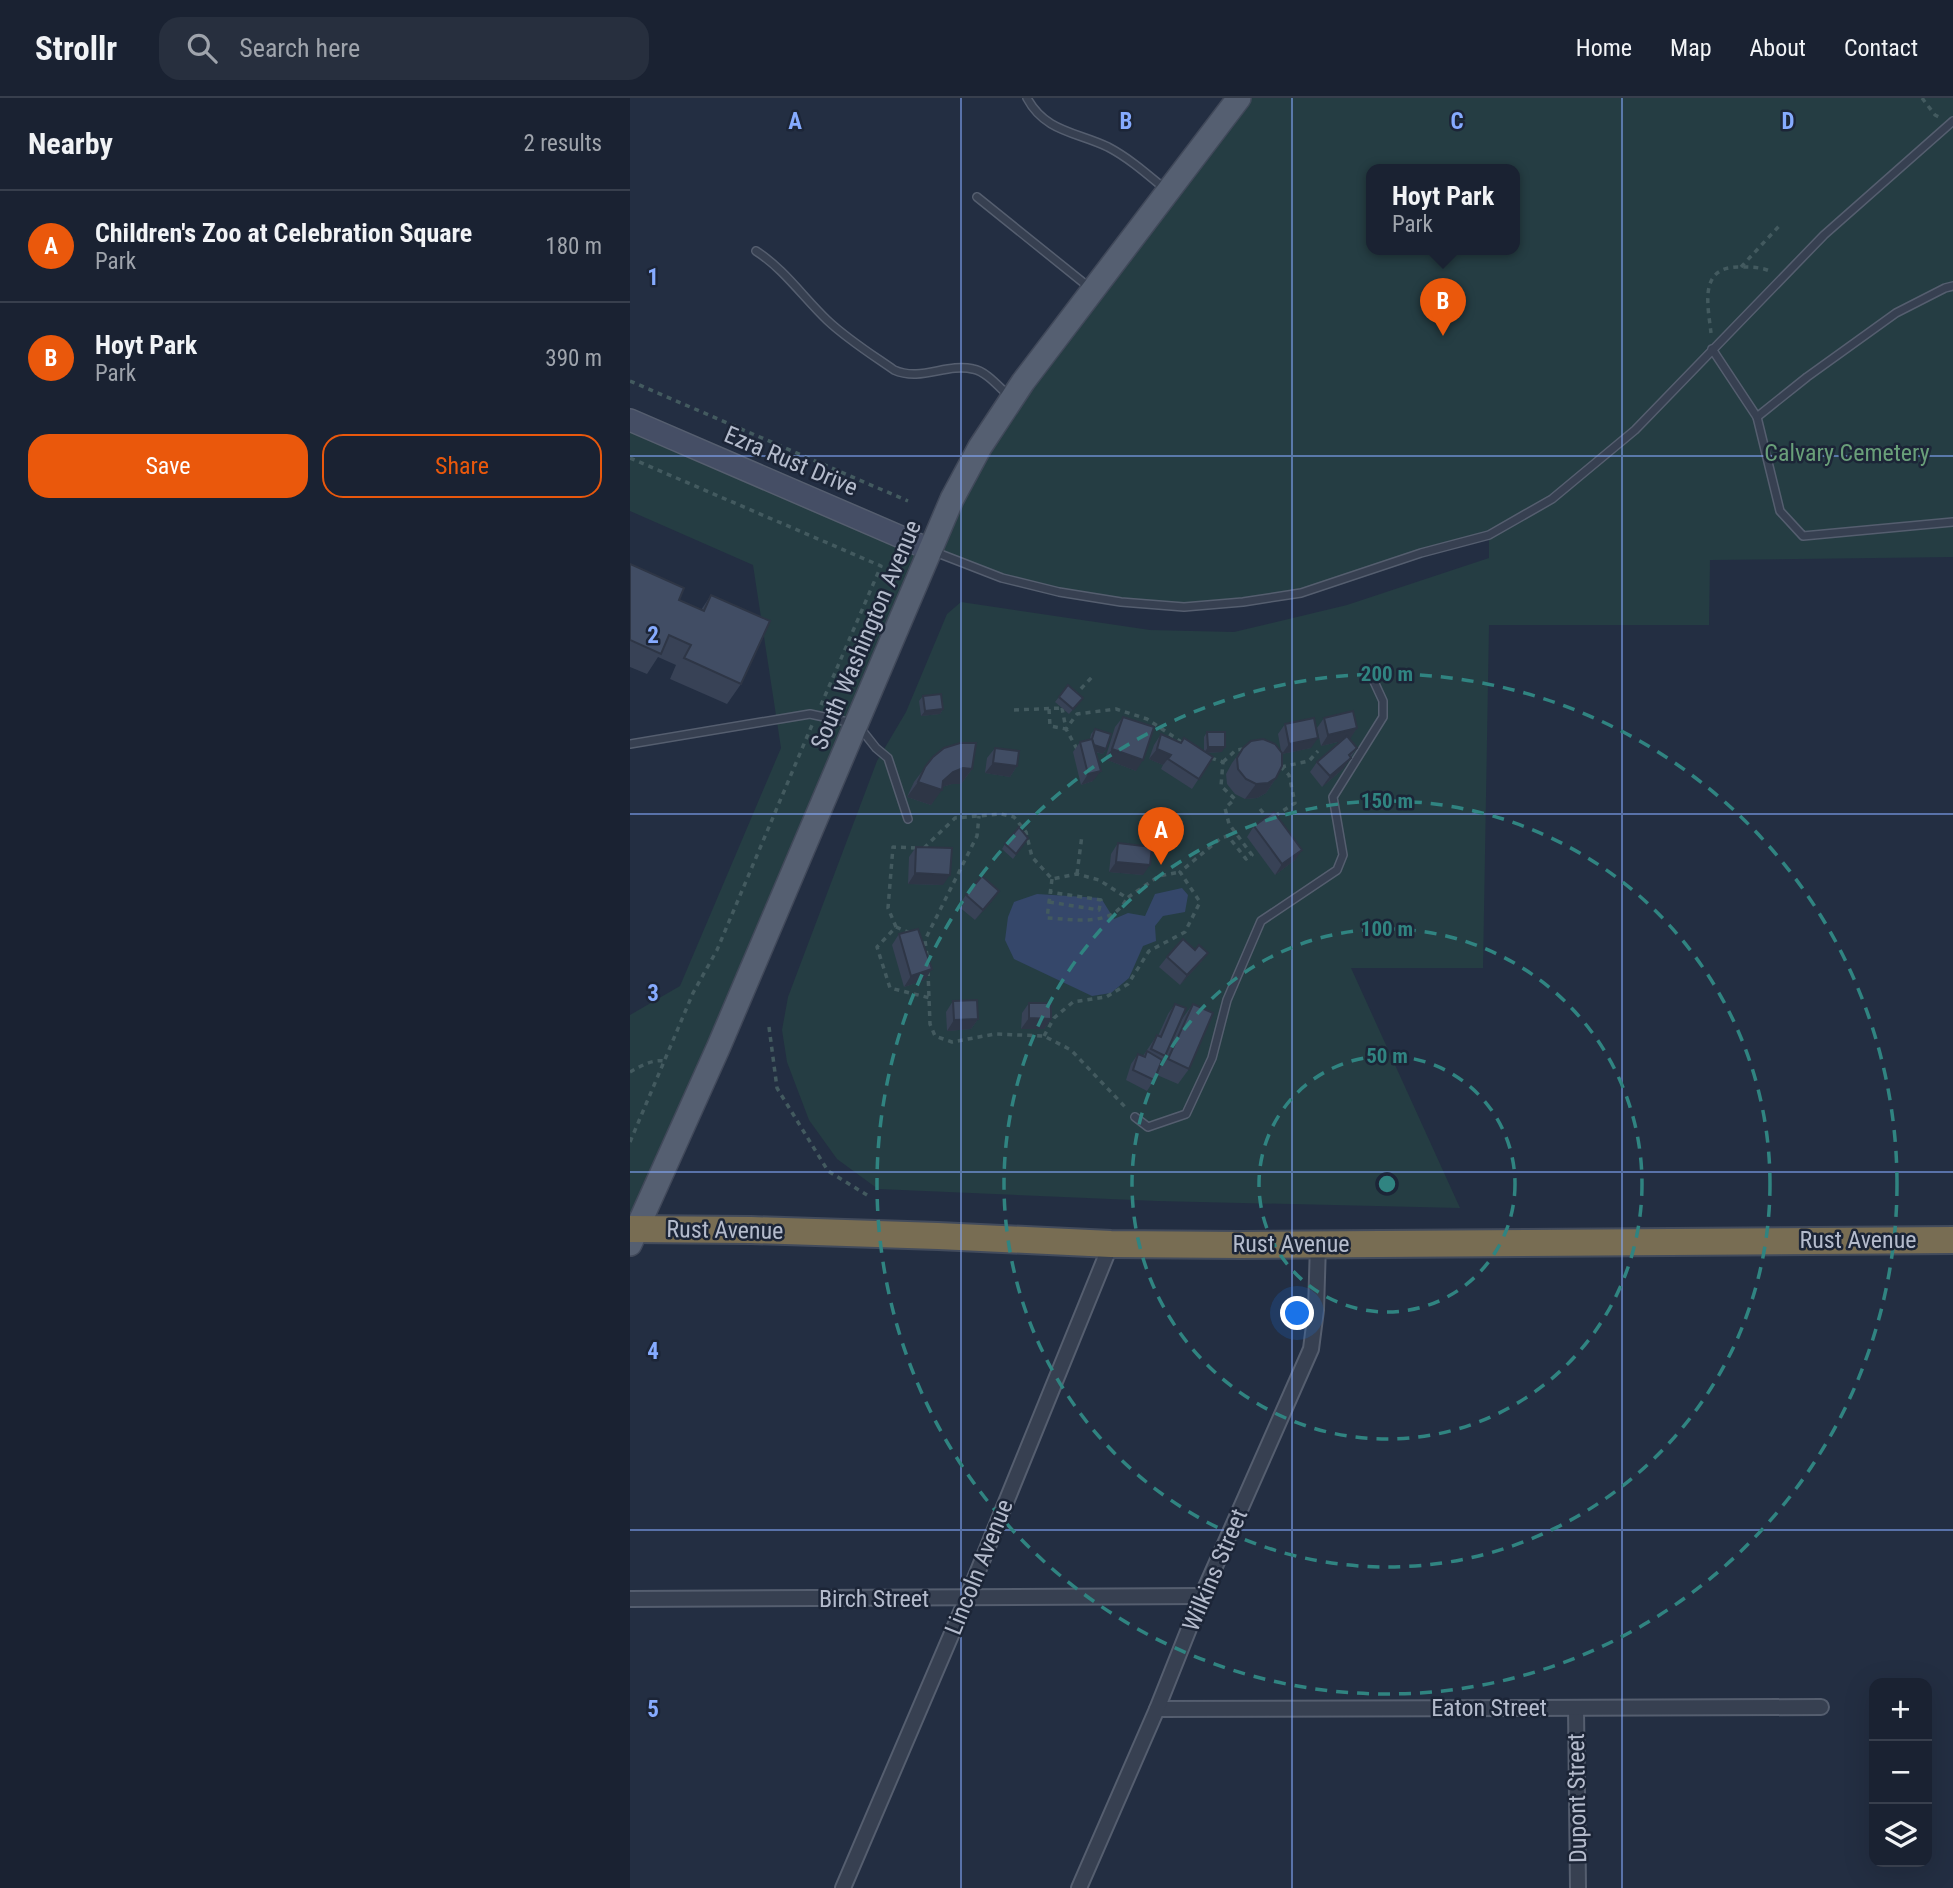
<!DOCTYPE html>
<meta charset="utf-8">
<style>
body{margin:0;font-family:"Roboto Condensed",sans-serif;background:#272f3e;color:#f1f3f6}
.controls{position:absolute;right:21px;bottom:21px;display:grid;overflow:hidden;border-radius:14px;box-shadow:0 7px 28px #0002}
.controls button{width:63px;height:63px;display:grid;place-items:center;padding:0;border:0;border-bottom:2px solid #383f4d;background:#1a2232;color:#f1f3f6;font:35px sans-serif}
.you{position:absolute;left:668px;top:1216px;width:24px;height:24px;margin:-18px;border:5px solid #fff;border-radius:50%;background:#1a73e8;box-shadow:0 0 0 10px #1a73e833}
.badge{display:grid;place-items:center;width:46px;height:46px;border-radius:50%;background:#ea580c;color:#fff;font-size:23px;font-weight:700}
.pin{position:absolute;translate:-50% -58px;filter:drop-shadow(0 2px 4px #0008)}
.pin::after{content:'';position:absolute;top:37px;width:24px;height:21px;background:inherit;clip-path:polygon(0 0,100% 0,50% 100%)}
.popup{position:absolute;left:736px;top:66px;width:154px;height:91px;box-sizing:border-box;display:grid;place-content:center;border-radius:14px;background:#1a2232;filter:drop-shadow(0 2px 5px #0005);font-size:23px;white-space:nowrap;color:#9fa4ac}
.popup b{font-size:26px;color:#f1f3f6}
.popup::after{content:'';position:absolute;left:50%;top:100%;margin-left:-14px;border:14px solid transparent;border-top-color:#1a2232}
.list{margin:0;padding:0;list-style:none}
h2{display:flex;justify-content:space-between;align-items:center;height:91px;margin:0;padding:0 28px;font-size:30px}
h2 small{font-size:23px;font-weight:400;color:#9fa4ac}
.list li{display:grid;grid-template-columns:46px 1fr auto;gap:21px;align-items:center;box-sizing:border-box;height:112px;padding:0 28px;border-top:2px solid #383f4d}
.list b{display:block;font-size:26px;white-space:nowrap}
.list p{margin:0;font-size:23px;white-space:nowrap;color:#9fa4ac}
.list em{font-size:23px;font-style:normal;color:#9fa4ac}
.actions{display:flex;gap:14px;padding:21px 28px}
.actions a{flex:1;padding:16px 0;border:2px solid #ea580c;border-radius:21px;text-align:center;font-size:24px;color:#ea580c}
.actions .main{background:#ea580c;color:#fff}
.icon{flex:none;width:38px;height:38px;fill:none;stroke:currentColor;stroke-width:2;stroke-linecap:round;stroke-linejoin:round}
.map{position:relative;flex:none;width:1323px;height:1790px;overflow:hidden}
header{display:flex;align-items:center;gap:42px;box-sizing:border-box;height:98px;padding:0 35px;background:#1a2232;border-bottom:2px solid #383f4d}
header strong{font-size:33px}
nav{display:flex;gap:38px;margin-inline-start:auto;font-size:24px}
.search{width:490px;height:63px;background:#272f3e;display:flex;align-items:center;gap:18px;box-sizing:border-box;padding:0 24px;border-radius:21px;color:#9fa4ac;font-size:26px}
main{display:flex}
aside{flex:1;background:#1a2232}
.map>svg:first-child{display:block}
</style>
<header>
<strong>Strollr</strong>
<div class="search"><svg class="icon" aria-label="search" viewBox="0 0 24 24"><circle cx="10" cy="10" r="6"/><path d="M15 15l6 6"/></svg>Search here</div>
<nav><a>Home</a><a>Map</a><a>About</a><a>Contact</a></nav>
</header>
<main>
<aside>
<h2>Nearby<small>2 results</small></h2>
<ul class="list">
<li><span class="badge">A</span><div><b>Children's Zoo at Celebration Square</b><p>Park</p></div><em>180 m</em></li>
<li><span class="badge">B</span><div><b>Hoyt Park</b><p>Park</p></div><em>390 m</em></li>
</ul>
<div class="actions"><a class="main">Save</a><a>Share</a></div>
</aside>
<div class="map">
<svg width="1323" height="1790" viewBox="0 0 1323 1790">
<rect width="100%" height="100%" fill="#232e42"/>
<path fill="#253d43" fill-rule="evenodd" d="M609 0H1323V459L1080 462 1079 527H859L853 870H721L830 1110 527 1103 248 1091 207 1061 179 1022 157 964 152 932 158 899 247 663 276 614 317 516 331 504 520 532 604 534 717 507 859 460V438L671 495 554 509 491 504 372 480 301 452 0 1131V917L50 888 151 650 123 467 0 413V322L301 452 322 401ZM741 72H885V152H741Z"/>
<polygon fill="#35476a" points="552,790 558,797 555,814 533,818 525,828 526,843 513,848 499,880 481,895 462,898 384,861 375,842 378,819 384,804 407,796 471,800 484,821 498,815 515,818 525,796"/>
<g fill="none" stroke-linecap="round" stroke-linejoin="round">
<g stroke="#555e6f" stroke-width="10">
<g id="lane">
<path d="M397 0C415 34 447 34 478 49 499 60 517 76 535 91"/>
<polyline points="347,99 460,190"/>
<path d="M126 153C154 171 173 199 197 222 217 241 241 256 264 272 291 284 316 265 343 271 356 273 369 289 379 298"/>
<polyline points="1323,188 1315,190 1266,215 1177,279 1127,319 1150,413 1173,438 1323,424"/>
<polyline points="1082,251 1127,319"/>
<polyline points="305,454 372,480 429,494 491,504 554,509 613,504 671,495 791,455 859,437 922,401 1005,332 1194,137 1323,23"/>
<polyline points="0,646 180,616 227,626 246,650 258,660 278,721"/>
<polyline points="505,1019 518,1029 556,1016 582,960 597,902 631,823 707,772 713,757 703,699 753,619 753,603 741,577"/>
</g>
</g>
<g stroke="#555e6f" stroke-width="18">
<g id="street">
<polyline points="0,1501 572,1498"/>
<polyline points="946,1610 948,1790"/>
<polyline points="527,1611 1191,1609"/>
<polyline points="213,1790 337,1500 481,1146"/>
<polyline points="449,1790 527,1611 572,1498 681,1251 686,1212 688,1146"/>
</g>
</g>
<g stroke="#555e6f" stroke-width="24">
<polyline id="secondary" points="0,322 301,452"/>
</g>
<g stroke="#41495a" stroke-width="26">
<polyline id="primary" points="0,1146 89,948 322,401 350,349 393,284 609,0"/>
</g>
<g stroke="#424b5c" stroke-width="30">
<polyline id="highway" points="0,1131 121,1132 308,1138 481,1146 611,1147 1323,1142"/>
</g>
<g stroke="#435a5f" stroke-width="3.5" stroke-dasharray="5 5" stroke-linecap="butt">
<polyline points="1292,0 1305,17 1309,19"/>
<polyline points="1111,169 1151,126"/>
<path d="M1081 235C1078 207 1068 168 1110 169 1121 169 1132 169 1142 174"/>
<polyline points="0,283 278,403"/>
<polyline points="0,360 251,468 191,607"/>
<polyline points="444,598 462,579"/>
<polyline points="419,611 420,628 436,631 432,610"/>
<polyline points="384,612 432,610 434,608"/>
<polyline points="447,651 436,631 447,616 486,611 517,621 553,645"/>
<polyline points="593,664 606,652 614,651"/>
<polyline points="651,669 679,663 688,653"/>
<polyline points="630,711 639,722"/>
<polyline points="645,718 665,705 659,677 650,668"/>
<polyline points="286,750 263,749 258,810 266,829 247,849 260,890 300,900"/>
<polyline points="294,750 325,720 371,716 384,719 396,734 402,759 422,781 447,776 469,782 497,800 529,778 550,774"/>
<polyline points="447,776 452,737"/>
<path d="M422 781 417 820C444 821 483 830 497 800"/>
<polyline points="419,804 469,812 471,802 420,794"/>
<polyline points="266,829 280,835"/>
<polyline points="297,858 295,842 347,738 349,718"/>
<polyline points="298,873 300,926 305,938 322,944 365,936 414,938 441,952 498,1012"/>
<polyline points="139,929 147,990 198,1073 237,1097"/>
<polyline points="414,938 424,920 443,904 476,899 498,886 519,853 555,834 570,804 550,774 591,740 598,738 616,761 622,757 599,726 595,710 605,701 591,688 593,664 581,660"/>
<path d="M0 974C11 968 22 961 35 963"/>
<polyline points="0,1044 63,895 87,852 182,627"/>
</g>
<use href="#lane" stroke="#374051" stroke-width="7"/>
<use href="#street" stroke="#374051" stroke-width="14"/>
<use href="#secondary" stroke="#454e65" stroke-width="21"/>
<use href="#primary" stroke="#555f71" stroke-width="23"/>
<use href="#highway" stroke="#786d53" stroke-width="26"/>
</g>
<g fill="#384256">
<polygon points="0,466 49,502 71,512 81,497 111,586 97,606 40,581 46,567 28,559 17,576 0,569"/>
<polygon points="293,598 313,611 310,616 291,618 289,603"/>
<polygon points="429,599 453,600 439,616 425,604"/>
<polygon points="493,619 506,673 475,661 485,629"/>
<polygon points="694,620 727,630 719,641 727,650 713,671 692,689 680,674 687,664 712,643 691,648 687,630"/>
<polygon points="655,626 681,650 652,656 646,680 636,695 627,700 615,701 605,696 597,686 596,676 602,665 613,650 651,653 648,636"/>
<polygon points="465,631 476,651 473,656 465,654 463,683 451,687 443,654 450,644 460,641 461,636"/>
<polygon points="577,634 592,654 576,655 583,659 562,691 531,671 533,667 519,661 524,647 531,636 574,653 574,639"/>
<polygon points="365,650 387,668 380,679 355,675 357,660"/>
<polygon points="303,659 342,671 331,686 322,686 312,689 301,707 277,699 284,684"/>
<polygon points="624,728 665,762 645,777 617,739"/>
<polygon points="398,740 383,761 372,751 375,746"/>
<polygon points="488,745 513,777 479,774 481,756"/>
<polygon points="286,749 313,787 278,786 279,759"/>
<polygon points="336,797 362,803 345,822 328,808"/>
<polygon points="269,836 295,882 274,889 262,847"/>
<polygon points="565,852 578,855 570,865 550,887 529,869 537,859"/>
<polygon points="323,903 348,921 341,931 317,933 316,914"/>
<polygon points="399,905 421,921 414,931 391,931 392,915"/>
<polygon points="545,906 535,958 532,962 524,982 517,993 496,982 501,966 508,956 513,958 527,937 528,938 538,916"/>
<polygon points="563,906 559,971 548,986 527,977 552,921"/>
</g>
<g fill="#2e3646">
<polygon points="313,611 310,616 291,618 295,613"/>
<polygon points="727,630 720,641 691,648 698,637"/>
<polygon points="688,640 681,650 652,656 659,646"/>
<polygon points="461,646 476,651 473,656 457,651"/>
<polygon points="578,649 595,649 592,654 574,655"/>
<polygon points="482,651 513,662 506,673 475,661"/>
<polygon points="527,651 541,657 533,667 519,661"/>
<polygon points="721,660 713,671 692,689 700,678"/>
<polygon points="363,665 387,668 380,679 355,675"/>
<polygon points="333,670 342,671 331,686 322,686 312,689 312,692 301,707 277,699 288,684 313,683 323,674"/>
<polygon points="471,673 463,683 451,687 458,676"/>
<polygon points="646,680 636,695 627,700 615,701 626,686"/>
<polygon points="672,752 665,762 645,777 652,766"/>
<polygon points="486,764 520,767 513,777 479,774"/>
<polygon points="285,775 320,777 313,787 278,786"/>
<polygon points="369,793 362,803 345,822 353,812"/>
<polygon points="578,855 570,865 550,887 557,877"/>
<polygon points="302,871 295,882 274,889 281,878"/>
<polygon points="399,920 421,921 414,931 391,931"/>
<polygon points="348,921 341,931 317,933 324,922"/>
</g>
<g fill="#414d64" stroke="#2e3646" stroke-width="2">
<polygon points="0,466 54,490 49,502 74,513 81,497 140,523 111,586 54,560 61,547 39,537 31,556 0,542"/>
<polygon points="438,587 453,600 443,611 429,599"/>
<polygon points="311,596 313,611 295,613 293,598"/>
<polygon points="723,613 727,630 698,637 694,620"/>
<polygon points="493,619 524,629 513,662 482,651"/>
<polygon points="684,620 688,640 659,646 655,626"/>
<polygon points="465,631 481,636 476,651 464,647 462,641"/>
<polygon points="577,634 595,634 595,649 578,649"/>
<polygon points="531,636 551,645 554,640 583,659 569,681 538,661 541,657 527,651"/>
<polygon points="717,638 727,650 719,657 721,660 700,678 687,664"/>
<polygon points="462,641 471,673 458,676 450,644"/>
<polygon points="633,641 645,646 652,655 652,668 646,680 638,685 626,686 616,681 608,671 607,660 613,650 621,643"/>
<polygon points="330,645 346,645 342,671 333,670 323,674 313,683 312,692 288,684 295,669 303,659 314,650"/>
<polygon points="365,650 389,653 387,668 363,665"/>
<polygon points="644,714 672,752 652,766 624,728"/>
<polygon points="389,729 398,740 386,756 375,746"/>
<polygon points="488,745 522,749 520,767 486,764"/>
<polygon points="286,749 322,750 320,777 285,775"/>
<polygon points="352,778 369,793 353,812 336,797"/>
<polygon points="288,831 302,871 281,878 269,836"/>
<polygon points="553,841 565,852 569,847 578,855 557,877 537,859"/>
<polygon points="347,902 348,921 324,922 323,903"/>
<polygon points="399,905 421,905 421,921 399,920"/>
<polygon points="545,906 556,910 535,958 521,951 527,937 531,939"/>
<polygon points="563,906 583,915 559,971 538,961"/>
<polygon points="517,953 532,962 524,982 503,972 508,956 515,959"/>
</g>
<path fill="none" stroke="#86abff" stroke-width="2" stroke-opacity="0.55" d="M331 0V1790M662 0V1790M992 0V1790M0 358H1323M0 716H1323M0 1074H1323M0 1432H1323"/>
<g fill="none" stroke="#308481" stroke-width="3.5" stroke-dasharray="12 9">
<circle cx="757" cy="1086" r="128"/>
<circle cx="757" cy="1086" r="255"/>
<circle cx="757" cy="1086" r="383"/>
<circle cx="757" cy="1086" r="510"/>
</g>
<g text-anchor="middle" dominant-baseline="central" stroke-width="5" stroke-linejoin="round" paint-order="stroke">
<g font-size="24" fill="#699f79" stroke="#1c2537">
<text x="1217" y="355">Calvary Cemetery</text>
</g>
<g font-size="24" fill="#b4bbcc" stroke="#1c2537">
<text transform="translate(161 363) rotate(23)">Ezra Rust Drive</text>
<text transform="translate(236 537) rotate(-67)">South Washington Avenue</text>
<text transform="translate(95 1132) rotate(1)">Rust Avenue</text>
<text x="1228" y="1142">Rust Avenue</text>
<text x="661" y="1146">Rust Avenue</text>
<text transform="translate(349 1469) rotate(-68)">Lincoln Avenue</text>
<text transform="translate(585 1472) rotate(-67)">Wilkins Street</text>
<text x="244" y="1501">Birch Street</text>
<text x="859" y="1610">Eaton Street</text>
<text transform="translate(947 1700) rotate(-91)">Dupont Street</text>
</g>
</g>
<g font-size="23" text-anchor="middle" font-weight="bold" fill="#86abff" stroke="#1c2537" stroke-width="5" stroke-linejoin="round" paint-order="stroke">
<text x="165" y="31">A</text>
<text x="496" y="31">B</text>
<text x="827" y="31">C</text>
<text x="1158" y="31">D</text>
<text x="23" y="187">1</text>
<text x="23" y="545">2</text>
<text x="23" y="903">3</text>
<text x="23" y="1261">4</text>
<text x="23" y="1619">5</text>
</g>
<circle cx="757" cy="1086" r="10" fill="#308481" stroke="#1c2537" stroke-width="3.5"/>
<g font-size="21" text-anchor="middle" font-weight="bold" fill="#308481" stroke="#1c2537" stroke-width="5" stroke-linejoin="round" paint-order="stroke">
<text x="757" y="583">200 m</text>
<text x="757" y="710">150 m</text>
<text x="757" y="838">100 m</text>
<text x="757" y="965">50 m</text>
</g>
</svg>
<div class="controls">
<button>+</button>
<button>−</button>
<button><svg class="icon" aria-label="layers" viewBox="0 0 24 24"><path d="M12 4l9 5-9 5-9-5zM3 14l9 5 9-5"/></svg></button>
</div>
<div class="you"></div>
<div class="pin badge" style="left:531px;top:767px">A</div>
<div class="pin badge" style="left:813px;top:238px">B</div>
<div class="popup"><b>Hoyt Park</b>Park</div>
</div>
</main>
